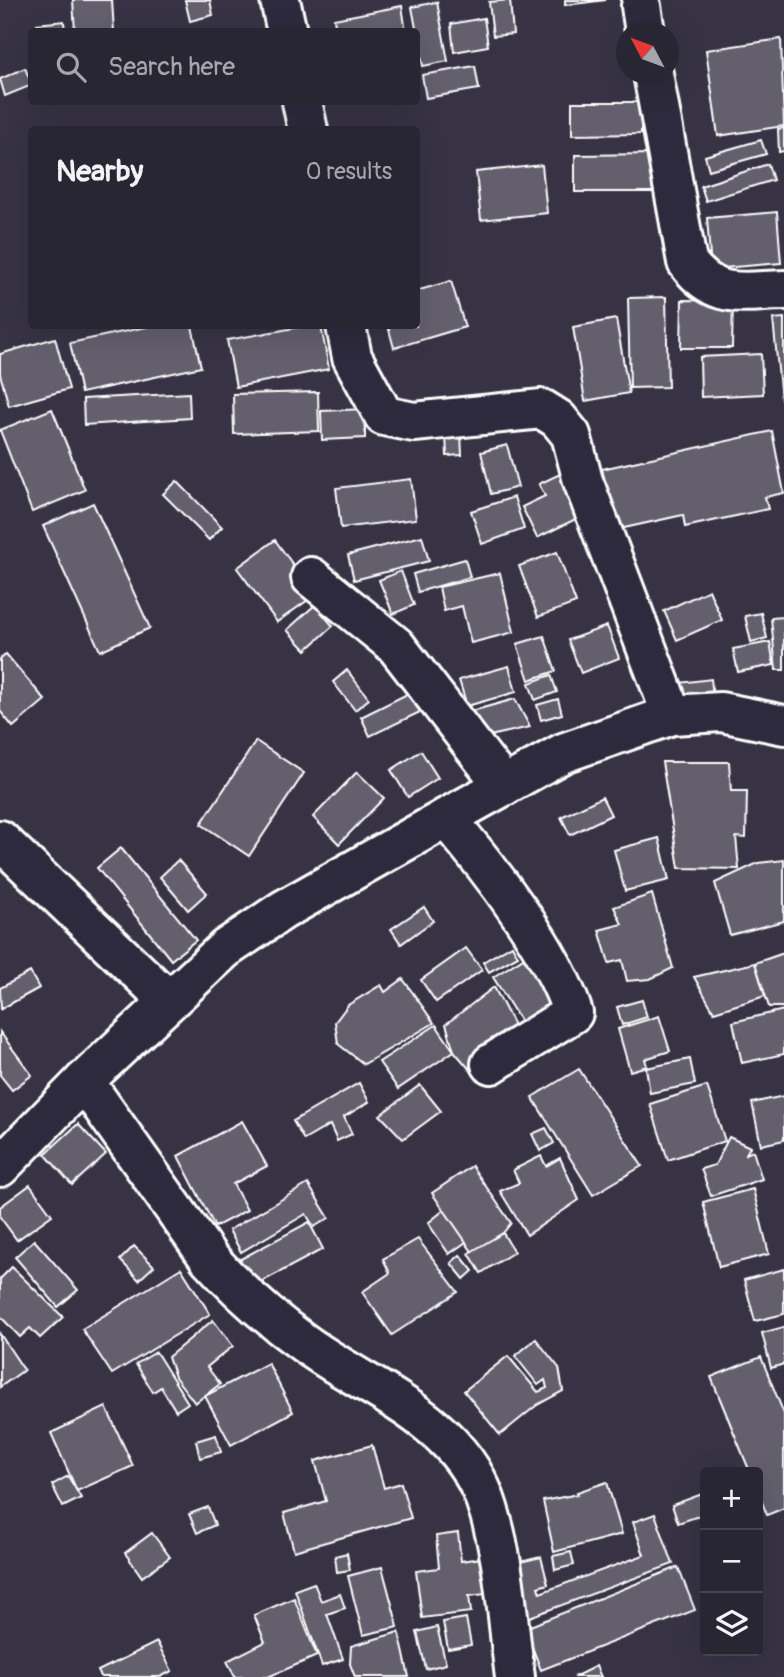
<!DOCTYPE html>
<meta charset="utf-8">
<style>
body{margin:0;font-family:Pangolin,sans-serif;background:#312e3c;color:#f1f3f6}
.controls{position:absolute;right:21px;bottom:21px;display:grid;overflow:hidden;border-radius:7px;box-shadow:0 7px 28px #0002}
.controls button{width:63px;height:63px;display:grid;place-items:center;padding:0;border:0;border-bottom:2px solid #45434f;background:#292634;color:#f1f3f6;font:35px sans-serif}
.compass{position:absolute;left:616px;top:21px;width:63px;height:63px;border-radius:50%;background:#292634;box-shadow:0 7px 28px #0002;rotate:311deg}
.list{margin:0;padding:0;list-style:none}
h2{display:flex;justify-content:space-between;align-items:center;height:91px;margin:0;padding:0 28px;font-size:30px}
h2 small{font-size:23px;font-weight:400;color:#a5a5ac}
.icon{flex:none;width:38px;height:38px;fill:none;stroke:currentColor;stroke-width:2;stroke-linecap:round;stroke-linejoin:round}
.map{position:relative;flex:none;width:784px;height:1677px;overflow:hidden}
.search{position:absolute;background:#292634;box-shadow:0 7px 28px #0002;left:28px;top:28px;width:392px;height:77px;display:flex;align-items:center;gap:18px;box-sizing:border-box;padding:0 24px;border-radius:7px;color:#a5a5ac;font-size:26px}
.panel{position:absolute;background:#292634;box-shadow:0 7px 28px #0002;left:28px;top:126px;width:392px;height:203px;border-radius:7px}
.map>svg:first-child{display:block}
</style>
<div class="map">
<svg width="784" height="1677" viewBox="0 0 784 1677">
<rect width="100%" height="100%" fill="#373345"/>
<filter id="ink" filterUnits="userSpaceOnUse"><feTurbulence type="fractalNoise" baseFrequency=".0143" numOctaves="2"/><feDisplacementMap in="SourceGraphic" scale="14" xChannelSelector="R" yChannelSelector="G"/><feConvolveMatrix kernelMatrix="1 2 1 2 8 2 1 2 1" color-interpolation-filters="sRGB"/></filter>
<g filter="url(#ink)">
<g fill="#635f6d" stroke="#fff" stroke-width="2">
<polygon points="73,0 112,0 114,32 75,32"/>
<polygon points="185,0 210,0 213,15 190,21"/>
<polygon points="510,0 513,34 493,36 489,2"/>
<polygon points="565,0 606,0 565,5"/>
<polygon points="437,2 448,61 423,66 412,7"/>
<polygon points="402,6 406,32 336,32 334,19"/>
<polygon points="484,18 488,46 454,52 451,24"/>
<polygon points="64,21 65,32 38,32 37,24"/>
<polygon points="781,39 784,126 718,136 706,50"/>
<polygon points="475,66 479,89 426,98 422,75"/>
<polygon points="25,68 32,85 5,96 0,79"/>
<polygon points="572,102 641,102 641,134 572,135"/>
<polygon points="784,128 784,151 779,152 778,129"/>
<polygon points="761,140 766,154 709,170 705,156"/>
<polygon points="657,154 657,192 575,192 575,155"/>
<polygon points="768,164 773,180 706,201 701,186"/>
<polygon points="542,165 547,213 481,220 476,172"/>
<polygon points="777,212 781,263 711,269 707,218"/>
<polygon points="451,281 465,327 394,348 388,326 416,326 416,291"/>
<polygon points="666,297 668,387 630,388 628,298"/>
<polygon points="682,300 733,301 732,348 681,348"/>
<polygon points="784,318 784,398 781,399 773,319"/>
<polygon points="616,319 629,393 585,401 573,327"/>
<polygon points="151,326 192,326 201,367 81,393 70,343"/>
<polygon points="306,326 321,326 329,369 236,387 227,340"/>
<polygon points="55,338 69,389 9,406 0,374 0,354"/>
<polygon points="761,354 763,394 701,397 700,357"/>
<polygon points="318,392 319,431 234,434 233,394"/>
<polygon points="189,393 190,418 84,425 83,399"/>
<polygon points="52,409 85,490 32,512 0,430"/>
<polygon points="365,409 365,438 322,440 321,411"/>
<polygon points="772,431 784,493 765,497 768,509 685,527 683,515 615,530 602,469"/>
<polygon points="461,433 462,455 447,456 446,434"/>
<polygon points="507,445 518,487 491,494 481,452"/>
<polygon points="564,472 584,515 537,538 522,507 545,496 539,484"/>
<polygon points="411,479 416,519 341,528 336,488"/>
<polygon points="177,481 222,527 209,540 163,494"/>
<polygon points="514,497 524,529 482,544 471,511"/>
<polygon points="93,503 150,628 100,651 43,526"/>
<polygon points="422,536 429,561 354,580 348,555"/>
<polygon points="275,540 315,595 277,622 237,568"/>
<polygon points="557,552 576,603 538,617 519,566"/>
<polygon points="465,559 470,577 418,592 413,574"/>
<polygon points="401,571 414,605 393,614 379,580"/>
<polygon points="500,573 514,632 471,643 462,606 444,611 439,587"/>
<polygon points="709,590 722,620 677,640 664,611"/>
<polygon points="315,605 333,626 306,650 287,630"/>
<polygon points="761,613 767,638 751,642 745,616"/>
<polygon points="784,617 784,670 776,670 771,618"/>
<polygon points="607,626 619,658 581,673 568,640"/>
<polygon points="544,636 556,671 529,680 517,644"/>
<polygon points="770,642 774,665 738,672 733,649"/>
<polygon points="6,654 45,700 13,727 0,711 0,659"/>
<polygon points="509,666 516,692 467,706 459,680"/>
<polygon points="347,670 369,699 355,710 333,682"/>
<polygon points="551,675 557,692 535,700 529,683"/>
<polygon points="711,679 713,696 681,700 679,683"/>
<polygon points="411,692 420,712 370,736 361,717"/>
<polygon points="515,699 530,727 485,737 472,711"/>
<polygon points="558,699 562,714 541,720 537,705"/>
<polygon points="256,741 304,773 249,856 201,824"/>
<polygon points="421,751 438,778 408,797 391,770"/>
<polygon points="662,762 729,762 731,791 747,791 746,838 736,837 739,869 679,868"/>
<polygon points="357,772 384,798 339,844 313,817"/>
<polygon points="602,797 611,815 570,835 561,817"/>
<polygon points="659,838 669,880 625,891 614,850"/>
<polygon points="121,848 196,940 171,960 97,868"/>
<polygon points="178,860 207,893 188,910 160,877"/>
<polygon points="784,860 784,921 730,935 715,883 758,863"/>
<polygon points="652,894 673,968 650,979 627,981 622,960 609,963 599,930 622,924 614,907"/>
<polygon points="424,907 433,921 401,944 391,929"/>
<polygon points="512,945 518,956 489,972 483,962"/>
<polygon points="466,948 482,970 436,1002 421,980"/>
<polygon points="784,953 784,1007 769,1007 755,963"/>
<polygon points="525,957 552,1003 521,1022 493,977"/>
<polygon points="755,963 765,996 714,1012 694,977"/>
<polygon points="30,972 39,988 1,1009 0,988"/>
<polygon points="403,979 434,1023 364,1064 338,1044 335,1022 348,1005 381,985 385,992"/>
<polygon points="494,987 519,1035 472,1072 454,1051 446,1024"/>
<polygon points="642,1000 647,1017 622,1025 617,1007"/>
<polygon points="784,1010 784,1054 742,1063 733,1022"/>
<polygon points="659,1016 670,1051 645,1059 647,1066 630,1071 618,1029"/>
<polygon points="436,1025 454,1051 398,1089 379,1062"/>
<polygon points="0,1032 32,1075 12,1090 0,1075"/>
<polygon points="690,1059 695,1084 650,1093 646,1068"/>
<polygon points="579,1069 642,1166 593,1195 532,1097"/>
<polygon points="359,1083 369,1102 344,1117 352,1134 337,1141 330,1125 304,1140 293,1121"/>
<polygon points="420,1085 441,1111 403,1139 380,1115"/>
<polygon points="707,1086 725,1141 668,1160 650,1104"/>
<polygon points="784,1096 784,1140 761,1145 752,1103"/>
<polygon points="242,1121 267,1166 233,1184 247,1210 215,1227 178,1156"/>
<polygon points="78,1124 106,1154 72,1185 45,1154"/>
<polygon points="546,1128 554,1143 540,1151 532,1134"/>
<polygon points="729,1137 750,1147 746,1154 753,1151 762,1179 711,1196 701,1169 715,1165"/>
<polygon points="541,1156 546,1166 560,1158 579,1200 527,1235 500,1191 519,1183 513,1170"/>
<polygon points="472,1166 511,1223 503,1233 473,1253 432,1193"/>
<polygon points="308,1184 329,1218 314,1227 306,1214 241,1252 229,1230"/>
<polygon points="30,1185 52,1215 17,1240 0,1217 0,1207"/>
<polygon points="753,1189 769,1254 719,1267 703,1202"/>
<polygon points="444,1210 466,1242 449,1254 428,1223"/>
<polygon points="309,1222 323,1249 252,1287 237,1261"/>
<polygon points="503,1233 514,1252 481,1273 469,1253"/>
<polygon points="418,1239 458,1292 392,1335 362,1292 390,1273 383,1259"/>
<polygon points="34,1240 78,1290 58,1307 15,1257"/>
<polygon points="134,1246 154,1266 139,1280 120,1260"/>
<polygon points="460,1255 473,1271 464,1279 451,1263"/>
<polygon points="12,1267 63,1317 40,1338 30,1328 20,1337 0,1316 0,1279"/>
<polygon points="181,1268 210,1314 112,1374 82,1329"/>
<polygon points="784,1269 784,1314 755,1321 744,1280"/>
<polygon points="213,1320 233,1346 207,1367 220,1384 195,1403 175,1377 168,1357"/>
<polygon points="784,1327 784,1364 771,1368 762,1333"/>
<polygon points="0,1334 24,1370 0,1387"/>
<polygon points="536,1339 559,1368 563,1391 537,1405 500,1435 464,1391 508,1356 538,1392 547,1388 545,1380 538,1385 515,1356"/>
<polygon points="156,1352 188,1403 176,1411 161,1387 153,1392 136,1364"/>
<polygon points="761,1357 784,1414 784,1508 767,1515 758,1492 758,1472 750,1472 711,1377"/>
<polygon points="268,1363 293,1412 231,1445 205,1396"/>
<polygon points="106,1407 133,1466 77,1491 51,1433"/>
<polygon points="216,1435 221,1452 200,1458 196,1441"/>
<polygon points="372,1445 384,1488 401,1483 411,1518 294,1551 284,1513 326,1501 315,1461"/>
<polygon points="68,1476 81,1498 63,1507 52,1485"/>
<polygon points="607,1482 622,1534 554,1552 543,1501 578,1494 577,1492"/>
<polygon points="705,1493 705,1514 678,1523 672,1505"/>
<polygon points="208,1507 215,1525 197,1533 189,1514"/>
<polygon points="655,1514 673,1564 527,1618 516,1563 541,1557 548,1584 538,1587 540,1593 644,1555 633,1522"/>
<polygon points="152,1533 170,1557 142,1577 125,1553"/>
<polygon points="458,1533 461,1561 481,1558 486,1594 469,1596 471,1612 422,1618 416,1571 439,1568 436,1536"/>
<polygon points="571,1552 574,1565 555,1570 553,1556"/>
<polygon points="347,1553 350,1570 337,1572 335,1556"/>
<polygon points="382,1567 398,1627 363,1635 348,1576"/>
<polygon points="678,1567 695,1610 541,1670 525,1628"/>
<polygon points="314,1583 321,1601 340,1594 345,1608 327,1614 343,1659 322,1666 295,1590"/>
<polygon points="294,1598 317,1656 268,1677 235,1677 227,1661 265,1642 254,1615"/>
<polygon points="466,1618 471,1645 448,1649 443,1622"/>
<polygon points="437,1627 446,1664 426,1669 417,1632"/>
<polygon points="399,1632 409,1677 355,1677 350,1664 351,1646"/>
<polygon points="157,1642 172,1671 160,1677 101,1677 98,1671"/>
<polygon points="596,1666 601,1677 574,1677"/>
</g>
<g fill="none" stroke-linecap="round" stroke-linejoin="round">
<g stroke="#fff" stroke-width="44">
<g id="minor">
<polyline points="280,0 287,32"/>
<polyline points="641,6 645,32"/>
<path d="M653 74 687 262C716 301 741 291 784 290"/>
<polyline points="302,102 308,130"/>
<polyline points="346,326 352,357 384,416 414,422 542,409 558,419 571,435 583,481 672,715"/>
<polyline points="311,577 396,646 504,786"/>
<path d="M446 818C490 869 552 949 573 1013L491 1064"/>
<polyline points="0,840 168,1000"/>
<path d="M84 1081 209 1258C237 1289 269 1318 304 1343 368 1390 455 1417 485 1499 505 1555 507 1618 515 1677"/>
<polyline points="0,1167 84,1081 225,949 283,910 446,818 563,753 672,715 721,712 784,725"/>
</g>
</g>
<use href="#minor" stroke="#2f2a3d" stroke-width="38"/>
</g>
</g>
</svg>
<div class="controls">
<button>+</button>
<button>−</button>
<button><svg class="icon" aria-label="layers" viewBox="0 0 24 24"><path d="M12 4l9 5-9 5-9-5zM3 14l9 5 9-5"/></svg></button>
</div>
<svg class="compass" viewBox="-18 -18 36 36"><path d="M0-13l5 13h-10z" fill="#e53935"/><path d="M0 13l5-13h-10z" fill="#a5a5ac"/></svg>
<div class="search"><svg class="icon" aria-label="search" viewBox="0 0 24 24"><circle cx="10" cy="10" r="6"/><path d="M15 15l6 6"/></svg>Search here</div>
<section class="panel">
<h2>Nearby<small>0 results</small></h2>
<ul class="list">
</ul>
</section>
</div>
